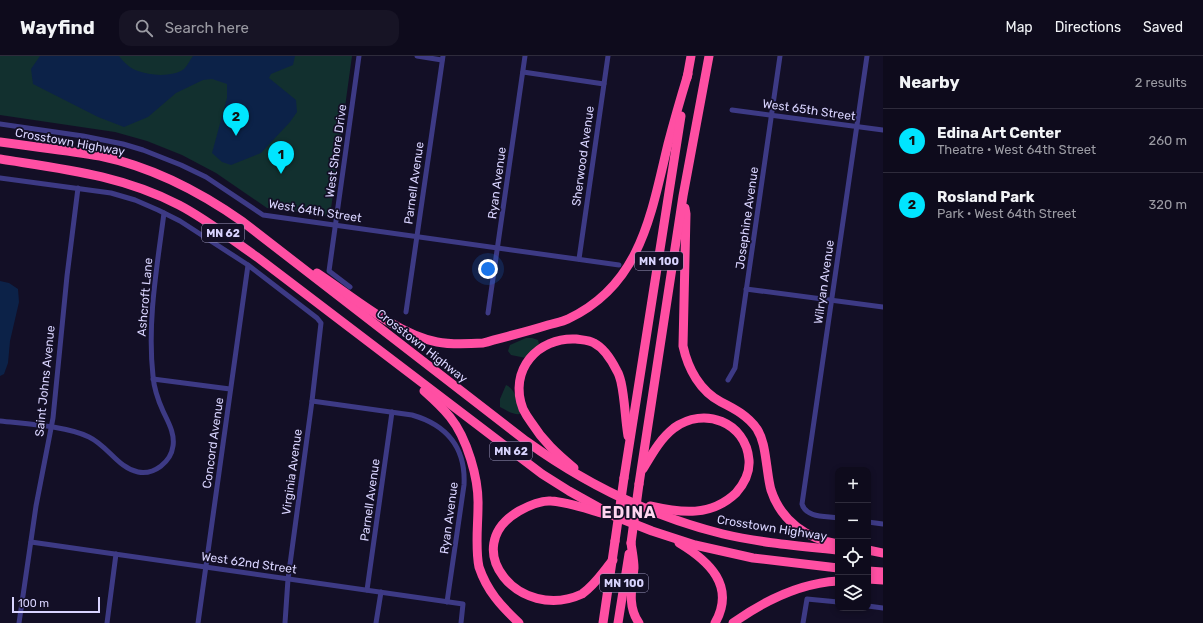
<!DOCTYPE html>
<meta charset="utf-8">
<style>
body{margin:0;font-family:Rubik,sans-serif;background:#171425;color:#f1f3f6}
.controls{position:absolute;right:12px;bottom:12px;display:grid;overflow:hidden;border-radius:8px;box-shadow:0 2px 6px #0003}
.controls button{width:36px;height:36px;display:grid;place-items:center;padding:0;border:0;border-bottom:1px solid #2e2b3b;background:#0e0b1c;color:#f1f3f6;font:20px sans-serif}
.scale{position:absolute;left:12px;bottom:10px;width:88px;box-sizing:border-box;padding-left:4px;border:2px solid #d9d4ff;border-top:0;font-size:11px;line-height:14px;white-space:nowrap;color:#d9d4ff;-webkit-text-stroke:3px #130f26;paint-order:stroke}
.you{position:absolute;left:488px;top:213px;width:14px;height:14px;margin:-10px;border:3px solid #fff;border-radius:50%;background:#1a73e8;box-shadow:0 0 0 6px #1a73e833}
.badge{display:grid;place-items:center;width:26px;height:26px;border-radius:50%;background:#00e5ff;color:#111;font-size:13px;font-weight:700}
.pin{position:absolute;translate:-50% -33px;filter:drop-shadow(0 1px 2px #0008)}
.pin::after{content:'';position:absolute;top:21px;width:14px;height:12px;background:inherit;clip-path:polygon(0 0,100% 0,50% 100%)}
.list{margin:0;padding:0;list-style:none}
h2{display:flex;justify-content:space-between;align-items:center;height:52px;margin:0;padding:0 16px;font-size:17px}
h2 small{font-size:13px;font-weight:400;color:#9b9ba3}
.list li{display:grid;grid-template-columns:26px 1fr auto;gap:12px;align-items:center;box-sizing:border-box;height:64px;padding:0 16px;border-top:1px solid #2e2b3b}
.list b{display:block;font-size:15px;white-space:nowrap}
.list p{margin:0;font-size:13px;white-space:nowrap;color:#9b9ba3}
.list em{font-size:13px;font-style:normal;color:#9b9ba3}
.icon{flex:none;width:22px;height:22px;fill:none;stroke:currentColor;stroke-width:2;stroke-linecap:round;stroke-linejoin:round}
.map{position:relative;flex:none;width:883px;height:567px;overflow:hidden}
header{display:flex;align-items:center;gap:24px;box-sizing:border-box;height:56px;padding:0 20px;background:#0e0b1c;border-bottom:1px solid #2e2b3b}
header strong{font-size:19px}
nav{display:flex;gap:22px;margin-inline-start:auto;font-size:14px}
.search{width:280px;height:36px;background:#171425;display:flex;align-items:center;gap:10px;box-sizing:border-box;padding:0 14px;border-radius:12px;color:#9b9ba3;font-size:15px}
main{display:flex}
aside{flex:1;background:#0e0b1c}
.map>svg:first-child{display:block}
</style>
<header>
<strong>Wayfind</strong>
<div class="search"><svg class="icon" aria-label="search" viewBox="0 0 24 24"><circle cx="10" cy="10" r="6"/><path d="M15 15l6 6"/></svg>Search here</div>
<nav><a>Map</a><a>Directions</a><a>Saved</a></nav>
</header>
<main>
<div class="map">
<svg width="883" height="567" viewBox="0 0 883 567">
<rect width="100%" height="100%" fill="#130f26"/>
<g fill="#12302f">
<polygon points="0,0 352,0 330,160 267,152 216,117 182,99 147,85 115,76 0,59"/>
<polygon points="526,282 532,282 538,284 539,288 526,302 511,299 508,295 510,289"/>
<path d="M506 329C515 332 520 349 520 358 513 359 506 354 500 351V343Z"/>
</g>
<g fill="#0c2248">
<path d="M40 0H119C123 6 131 13 138 15 151 20 173 21 184 13 187 10 190 4 193 0H295L293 9 271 18 269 22 296 44 297 56 290 66 261 97 231 109 222 106 212 97 227 42V28L212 23 203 24 176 37 148 61 124 71 98 61 33 28 31 13Z"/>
<polygon points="0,225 9,227 18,233 19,246 10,285 8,307 4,318 0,320"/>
</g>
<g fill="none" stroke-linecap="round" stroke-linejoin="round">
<g stroke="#3d3a85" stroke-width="5">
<polyline points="417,0 442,4"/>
<polyline points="523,16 604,28"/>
<polyline points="732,54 883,74"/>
<polyline points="0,68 83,80 123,88 143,94 181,109 206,121 263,159 619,209"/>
<polyline points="0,122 111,137 135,144 158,154 180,165 248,209 317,262 321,267 312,345 288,523 285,567"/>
<polyline points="579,203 608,0"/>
<polyline points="350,231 329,215 359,0"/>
<polyline points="746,233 883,251"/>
<polyline points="406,256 443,0"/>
<polyline points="488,257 525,0"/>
<polyline points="153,323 230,333"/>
<polyline points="728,324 735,312 780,0"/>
<path d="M312 345 412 359C447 369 466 392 464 429L447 546"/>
<path d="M0 365C26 368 66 370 89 381 108 390 118 412 138 416 154 419 171 406 173 390 175 377 168 366 163 355 158 344 154 332 153 320 147 266 157 211 164 157"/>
<path d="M838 462C826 460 806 462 802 448L867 0"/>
<polyline points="868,466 883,468"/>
<polyline points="31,486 463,548 461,567"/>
<polyline points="367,534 392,356"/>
<polyline points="868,550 883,552"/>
<polyline points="19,567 36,450 53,362 67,220 78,132"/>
<polyline points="107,567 116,498"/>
<polyline points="198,567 248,209"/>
<polyline points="376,567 381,536"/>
<polyline points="803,567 807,543 838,546"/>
</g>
<g stroke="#ff4fa3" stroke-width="9">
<polyline points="687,22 691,0"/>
<path d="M0 86C33 91 67 94 100 100 153 111 199 135 243 166L526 385C587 429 650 460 723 478 761 487 800 490 838 494"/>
<path d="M0 103C63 113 121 119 179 149 206 163 231 183 257 201L542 418 569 435 614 460 652 475 695 489 753 502 838 512"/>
<path d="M685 152 686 158 683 290C688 313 700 335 721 346 735 353 748 360 757 373 764 384 765 398 767 411 768 418 769 427 771 434 781 465 807 483 838 488"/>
<path d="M317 217C352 240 396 278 437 286 452 289 468 288 483 287 504 281 526 276 548 269 554 267 562 266 568 263 641 229 651 158 668 88 674 65 681 41 688 18"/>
<path d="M424 335C433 343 442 351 450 361 467 382 479 423 478 450 478 470 475 492 479 511 487 535 501 550 519 567"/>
<path d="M574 412C556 397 543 385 531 366 528 362 525 357 523 353 508 314 538 281 576 283 582 284 589 284 594 287 604 292 612 305 617 315 619 318 620 322 621 326 625 344 625 362 628 380"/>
<path d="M643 413C652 398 660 383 674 372 704 350 746 366 749 404 750 417 744 428 736 437 711 461 681 457 650 450"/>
<polyline points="624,422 681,60"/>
<polyline points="639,428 683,140 709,0"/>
<path d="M601 457C584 452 568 446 551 445 540 444 528 450 519 455 457 491 519 567 582 538 595 529 603 516 613 504"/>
<path d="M631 487C632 495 634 504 634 512 632 531 627 550 639 567"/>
<path d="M679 487C709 505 736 530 715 567"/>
<polyline points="868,494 883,497"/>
<polyline points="868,515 883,516"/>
<polyline points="868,523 883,524"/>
<polyline points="603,567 615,485"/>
<polyline points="618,567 629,498"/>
<path d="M733 567C764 545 800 527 838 525"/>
</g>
<g stroke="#ff4fa3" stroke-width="9">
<polyline points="615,485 624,422"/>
<polyline points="631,487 639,428"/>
</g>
</g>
<g text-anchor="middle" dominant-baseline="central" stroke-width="3.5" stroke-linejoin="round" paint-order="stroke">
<g fill="#130f26" stroke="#9e99be" stroke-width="1">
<rect x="202" y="168" width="42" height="18" rx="3"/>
<rect x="635" y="196" width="48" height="18" rx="3"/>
<rect x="490" y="386" width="42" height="18" rx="3"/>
<rect x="600" y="518" width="48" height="18" rx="3"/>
</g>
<g font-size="11" font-weight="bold" fill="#d9d4ff">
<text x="223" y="177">MN 62</text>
<text x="659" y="205">MN 100</text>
<text x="511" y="395">MN 62</text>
<text x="624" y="527">MN 100</text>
</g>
<g font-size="12" fill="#d9d4ff" stroke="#130f26">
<text transform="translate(809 54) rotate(8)">West 65th Street</text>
<text transform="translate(70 86) rotate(10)">Crosstown Highway</text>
<text transform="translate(336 95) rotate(-82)">West Shore Drive</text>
<text transform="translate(583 100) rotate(-82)">Sherwood Avenue</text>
<text transform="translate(414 127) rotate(-82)">Parnell Avenue</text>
<text transform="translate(497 127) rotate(-82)">Ryan Avenue</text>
<text transform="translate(315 155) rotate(9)">West 64th Street</text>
<text transform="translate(747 162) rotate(-82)">Josephine Avenue</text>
<text transform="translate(824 226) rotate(-82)">Wilryan Avenue</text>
<text transform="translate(145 241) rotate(-85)">Ashcroft Lane</text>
<text transform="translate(422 290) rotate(38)">Crosstown Highway</text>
<text transform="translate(45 325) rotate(-84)">Saint Johns Avenue</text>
<text transform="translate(213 387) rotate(-82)">Concord Avenue</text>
<text transform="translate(292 416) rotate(-82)">Virginia Avenue</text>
<text transform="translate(370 444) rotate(-82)">Parnell Avenue</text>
<text transform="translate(449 462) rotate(-82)">Ryan Avenue</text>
<text transform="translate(772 472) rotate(9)">Crosstown Highway</text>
<text transform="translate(249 507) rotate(8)">West 62nd Street</text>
</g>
<g font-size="16" font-weight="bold" letter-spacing="1" fill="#ffd6f0" stroke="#130f26">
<text x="629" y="456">EDINA</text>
</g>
</g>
</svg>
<div class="controls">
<button>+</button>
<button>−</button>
<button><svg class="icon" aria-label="locate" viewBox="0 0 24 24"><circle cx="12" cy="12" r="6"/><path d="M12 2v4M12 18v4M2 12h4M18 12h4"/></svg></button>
<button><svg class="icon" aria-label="layers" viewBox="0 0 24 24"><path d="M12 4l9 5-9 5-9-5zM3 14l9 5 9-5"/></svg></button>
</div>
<div class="scale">100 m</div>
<div class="you"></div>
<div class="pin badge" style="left:281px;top:118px">1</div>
<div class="pin badge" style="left:236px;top:80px">2</div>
</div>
<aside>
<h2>Nearby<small>2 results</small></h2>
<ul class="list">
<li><span class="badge">1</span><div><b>Edina Art Center</b><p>Theatre · West 64th Street</p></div><em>260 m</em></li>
<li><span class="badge">2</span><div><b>Rosland Park</b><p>Park · West 64th Street</p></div><em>320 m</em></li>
</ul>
</aside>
</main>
